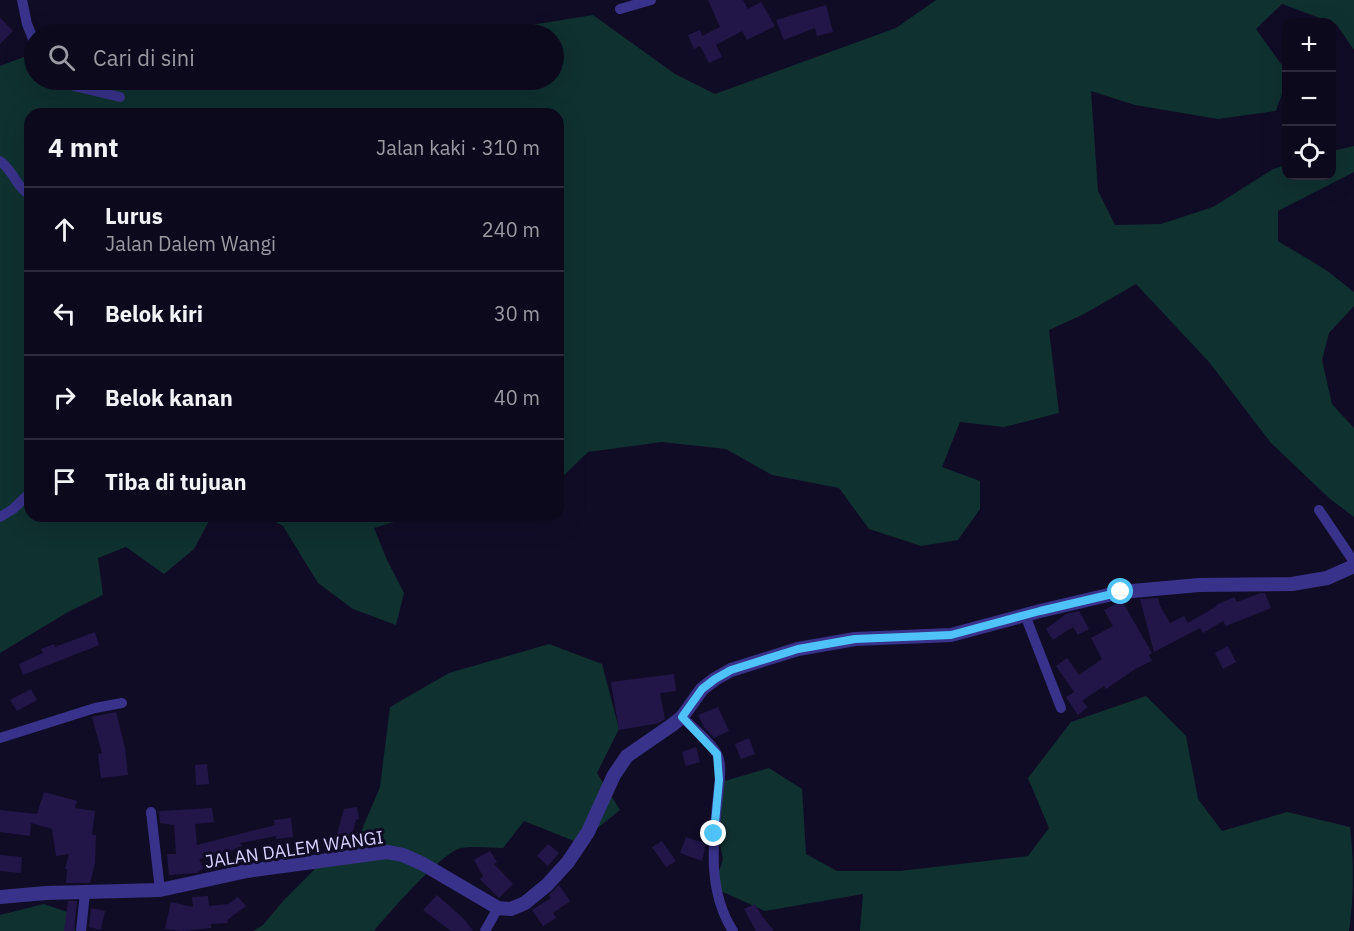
<!DOCTYPE html>
<html lang="id">
<meta charset="utf-8">
<style>
body{margin:0;font-family:"IBM Plex Sans",sans-serif;background:#1b1729;color:#f1f3f6}
.controls{position:absolute;right:18px;top:18px;display:grid;overflow:hidden;border-radius:12px;box-shadow:0 6px 24px #0002}
.controls button{width:54px;height:54px;display:grid;place-items:center;padding:0;border:0;border-bottom:2px solid #2d2a3b;background:#0d091c;color:#f1f3f6;font:30px sans-serif}
.stop{position:absolute;width:18px;height:18px;margin:-14px;border:4px solid #4fc3f7;border-radius:50%;background:#fff}
.stop.end{background:#4fc3f7;border-color:#fff;box-shadow:0 2px 6px #0008}
.list{margin:0;padding:0;list-style:none}
h2{display:flex;justify-content:space-between;align-items:center;height:78px;margin:0;padding:0 24px;font-size:26px}
h2 small{font-size:20px;font-weight:400;color:#9a9aa3}
.list li{display:grid;grid-template-columns:39px 1fr auto;gap:18px;align-items:center;box-sizing:border-box;height:84px;padding:0 24px;border-top:2px solid #2d2a3b}
.list b{display:block;font-size:22px;white-space:nowrap}
.list p{margin:0;font-size:20px;white-space:nowrap;color:#9a9aa3}
.list em{font-size:20px;font-style:normal;color:#9a9aa3}
.icon{flex:none;width:33px;height:33px;fill:none;stroke:currentColor;stroke-width:2;stroke-linecap:round;stroke-linejoin:round}
.map{position:relative;flex:none;width:1354px;height:931px;overflow:hidden}
.search{position:absolute;background:#0d091c;box-shadow:0 6px 24px #0002;left:24px;top:24px;width:540px;height:66px;display:flex;align-items:center;gap:15px;box-sizing:border-box;padding:0 21px;border-radius:33px;color:#9a9aa3;font-size:22px}
.panel{position:absolute;background:#0d091c;box-shadow:0 6px 24px #0002;left:24px;top:108px;width:540px;height:414px;border-radius:18px}
.map>svg:first-child{display:block}
</style>
<div class="map">
<svg width="1354" height="931" viewBox="0 0 1354 931">
<rect width="100%" height="100%" fill="#110c26"/>
<g fill="#0f3130">
<polygon points="936,0 1354,0 1354,50 1336,24 1282,4 1256,29 1286,71 1286,82 1276,111 1218,119 1135,105 1091,91 1098,191 1115,225 1161,224 1213,207 1273,169 1286,165 1286,176 1332,176 1332,151 1354,146 1354,172 1278,211 1278,241 1326,270 1354,292 1354,306 1329,333 1322,360 1332,404 1354,428 1354,517 1329,498 1271,443 1209,362 1136,284 1084,314 1049,330 1059,413 1004,427 960,422 942,467 980,481 980,509 958,540 921,546 869,529 839,488 772,475 726,449 662,442 588,452 558,481 558,114 30,114 30,516 218,516 211,517 194,549 164,574 126,547 98,558 103,595 68,612 0,653 0,66 34,53 34,80 554,80 554,34 476,34 593,15 675,74 715,94 896,28"/>
<polygon points="264,516 414,516 374,528 387,560 404,593 396,625 353,609 318,583 283,526"/>
<path d="M549 644 602 664 619 729 597 773 620 810 579 843 524 821 503 848C489 848 474 846 461 848 442 852 388 914 374 931H253L263 925 284 900 320 864 352 853 380 787 390 707 449 673Z"/>
<path d="M1146 696 1186 736 1198 799 1222 831 1287 812 1350 827C1354 861 1354 897 1349 931H860L863 894 765 911 714 888 723 859 715 821 721 782 769 768 802 789 806 854 837 871H900L1028 856 1049 828 1028 778 1071 722Z"/>
<polygon points="44,904 70,913 75,931 0,931 0,915"/>
</g>
<g fill="#221649">
<polygon points="708,0 743,0 748,9 761,2 775,26 747,40 742,31 716,45 722,57 709,63 700,46 694,49 688,35 700,30 702,36 720,27"/>
<polygon points="826,5 833,32 817,36 815,28 784,40 776,20"/>
<polygon points="0,18 13,31 0,44"/>
<polygon points="1261,593 1265,593 1271,608 1226,626 1223,621 1203,633 1200,628 1154,652 1140,599 1158,598 1160,606 1170,623 1184,616 1188,623 1217,606 1216,605 1234,597 1237,602"/>
<polygon points="1122,601 1152,653 1149,655 1152,661 1135,669 1106,689 1104,686 1082,701 1088,707 1078,715 1066,697 1074,692 1056,666 1067,658 1079,675 1102,659 1091,638 1113,626 1104,610"/>
<polygon points="1079,611 1089,629 1078,635 1073,627 1053,640 1046,629 1066,614"/>
<polygon points="95,632 99,645 23,675 19,664 43,653 41,649 54,644 55,647"/>
<polygon points="1228,646 1236,662 1223,669 1215,653"/>
<polygon points="674,674 676,691 660,693 665,719 659,723 619,730 611,682"/>
<polygon points="31,689 37,700 17,711 10,700"/>
<polygon points="718,707 729,731 714,738 704,727 698,715"/>
<polygon points="116,712 125,748 128,775 101,778 98,754 102,753 92,717"/>
<polygon points="749,738 755,754 741,759 735,744"/>
<polygon points="696,747 700,762 686,766 682,752"/>
<polygon points="207,764 209,784 196,785 195,765"/>
<polygon points="44,792 77,801 75,808 95,811 92,835 96,835 95,863 90,883 66,883 67,869 65,869 69,854 56,856 52,829 31,823 30,836 0,832 0,810 37,814"/>
<polygon points="357,807 359,819 356,820 351,837 337,834 344,809"/>
<polygon points="212,808 214,822 195,824 197,845 275,825 274,820 291,818 293,837 276,839 276,836 240,843 242,846 227,852 199,859 204,868 197,873 169,875 167,854 176,854 174,825 160,823 159,811"/>
<polygon points="686,837 706,844 702,861 680,853"/>
<polygon points="662,841 676,861 666,867 652,847"/>
<polygon points="548,844 559,853 548,866 537,856"/>
<polygon points="490,851 497,862 494,864 513,884 499,898 480,879 483,876 474,860"/>
<polygon points="0,855 22,857 21,873 0,871"/>
<polygon points="559,885 570,901 553,913 556,918 543,926 532,910 551,898 549,895"/>
<polygon points="437,895 464,919 473,931 451,931 423,910"/>
<polygon points="208,896 209,906 228,904 238,897 246,906 227,920 228,923 211,924 211,928 182,931 165,929 171,902 193,907 192,897"/>
<polygon points="68,901 77,901 74,931 64,931"/>
<polygon points="755,904 762,916 774,931 756,931 744,909"/>
<polygon points="91,908 105,911 101,930 89,927"/>
</g>
<g fill="none" stroke-linecap="round" stroke-linejoin="round">
<g stroke="#38328a" stroke-width="10">
<polyline points="22,0 27,24 34,41"/>
<polyline points="620,9 651,0"/>
<polyline points="64,80 74,86 120,97"/>
<path d="M0 161C13 170 17 188 30 195"/>
<polyline points="1319,510 1354,562"/>
<polyline points="0,517 13,509 30,493"/>
<polyline points="1025,615 1061,708"/>
<path d="M682 717C692 727 711 742 717 754 723 765 719 784 718 796 713 841 707 891 733 931"/>
<polyline points="0,738 95,708 122,703"/>
<polyline points="151,812 160,890"/>
<polyline points="81,931 85,893"/>
<polyline points="485,931 498,908"/>
</g>
<polyline stroke="#38328a" stroke-width="14" points="0,897 46,893 160,890 247,871 387,852 403,855 423,864 498,908 511,909 525,903 547,885 568,862 588,832 614,775 627,756 672,725 682,717 702,689 715,679 731,670 798,649 855,639 951,635 1040,611 1121,592 1199,585 1292,584 1327,578 1354,566"/>
</g>
<g fill="none" stroke-linecap="round" stroke-linejoin="round">
<polyline stroke="#4fc3f7" stroke-width="8" points="714,834 719,780 717,754 682,717 702,689 715,679 731,670 798,649 855,639 951,635 1040,611 1121,592"/>
</g>
<g text-anchor="middle" dominant-baseline="central" stroke-width="6" stroke-linejoin="round" paint-order="stroke">
<g font-size="18" fill="#d8d1ff" stroke="#110c26">
<text transform="translate(294 849) rotate(-8)">JALAN DALEM WANGI</text>
</g>
</g>
</svg>
<div class="controls">
<button>+</button>
<button>−</button>
<button><svg class="icon" aria-label="locate" viewBox="0 0 24 24"><circle cx="12" cy="12" r="6"/><path d="M12 2v4M12 18v4M2 12h4M18 12h4"/></svg></button>
</div>
<div class="stop" style="left:1121px;top:592px"></div>
<div class="stop end" style="left:714px;top:834px"></div>
<div class="search"><svg class="icon" aria-label="search" viewBox="0 0 24 24"><circle cx="10" cy="10" r="6"/><path d="M15 15l6 6"/></svg>Cari di sini</div>
<section class="panel">
<h2>4 mnt<small>Jalan kaki · 310 m</small></h2>
<ul class="list">
<li><svg class="icon" aria-label="ahead" viewBox="0 0 24 24"><path d="M12 20V5M6 11l6-6 6 6"/></svg><div><b>Lurus</b><p>Jalan Dalem Wangi</p></div><em>240 m</em></li>
<li><svg class="icon" aria-label="left" viewBox="0 0 24 24"><path d="M17 20v-9H6M10 6l-5 5 5 5"/></svg><div><b>Belok kiri</b></div><em>30 m</em></li>
<li><svg class="icon" aria-label="right" viewBox="0 0 24 24"><path d="M7 20v-9h11M14 6l5 5-5 5"/></svg><div><b>Belok kanan</b></div><em>40 m</em></li>
<li><svg class="icon" aria-label="arrive" viewBox="0 0 24 24"><path d="M6 21V4h12l-3 4 3 4H6"/></svg><div><b>Tiba di tujuan</b></div></li>
</ul>
</section>
</div>
